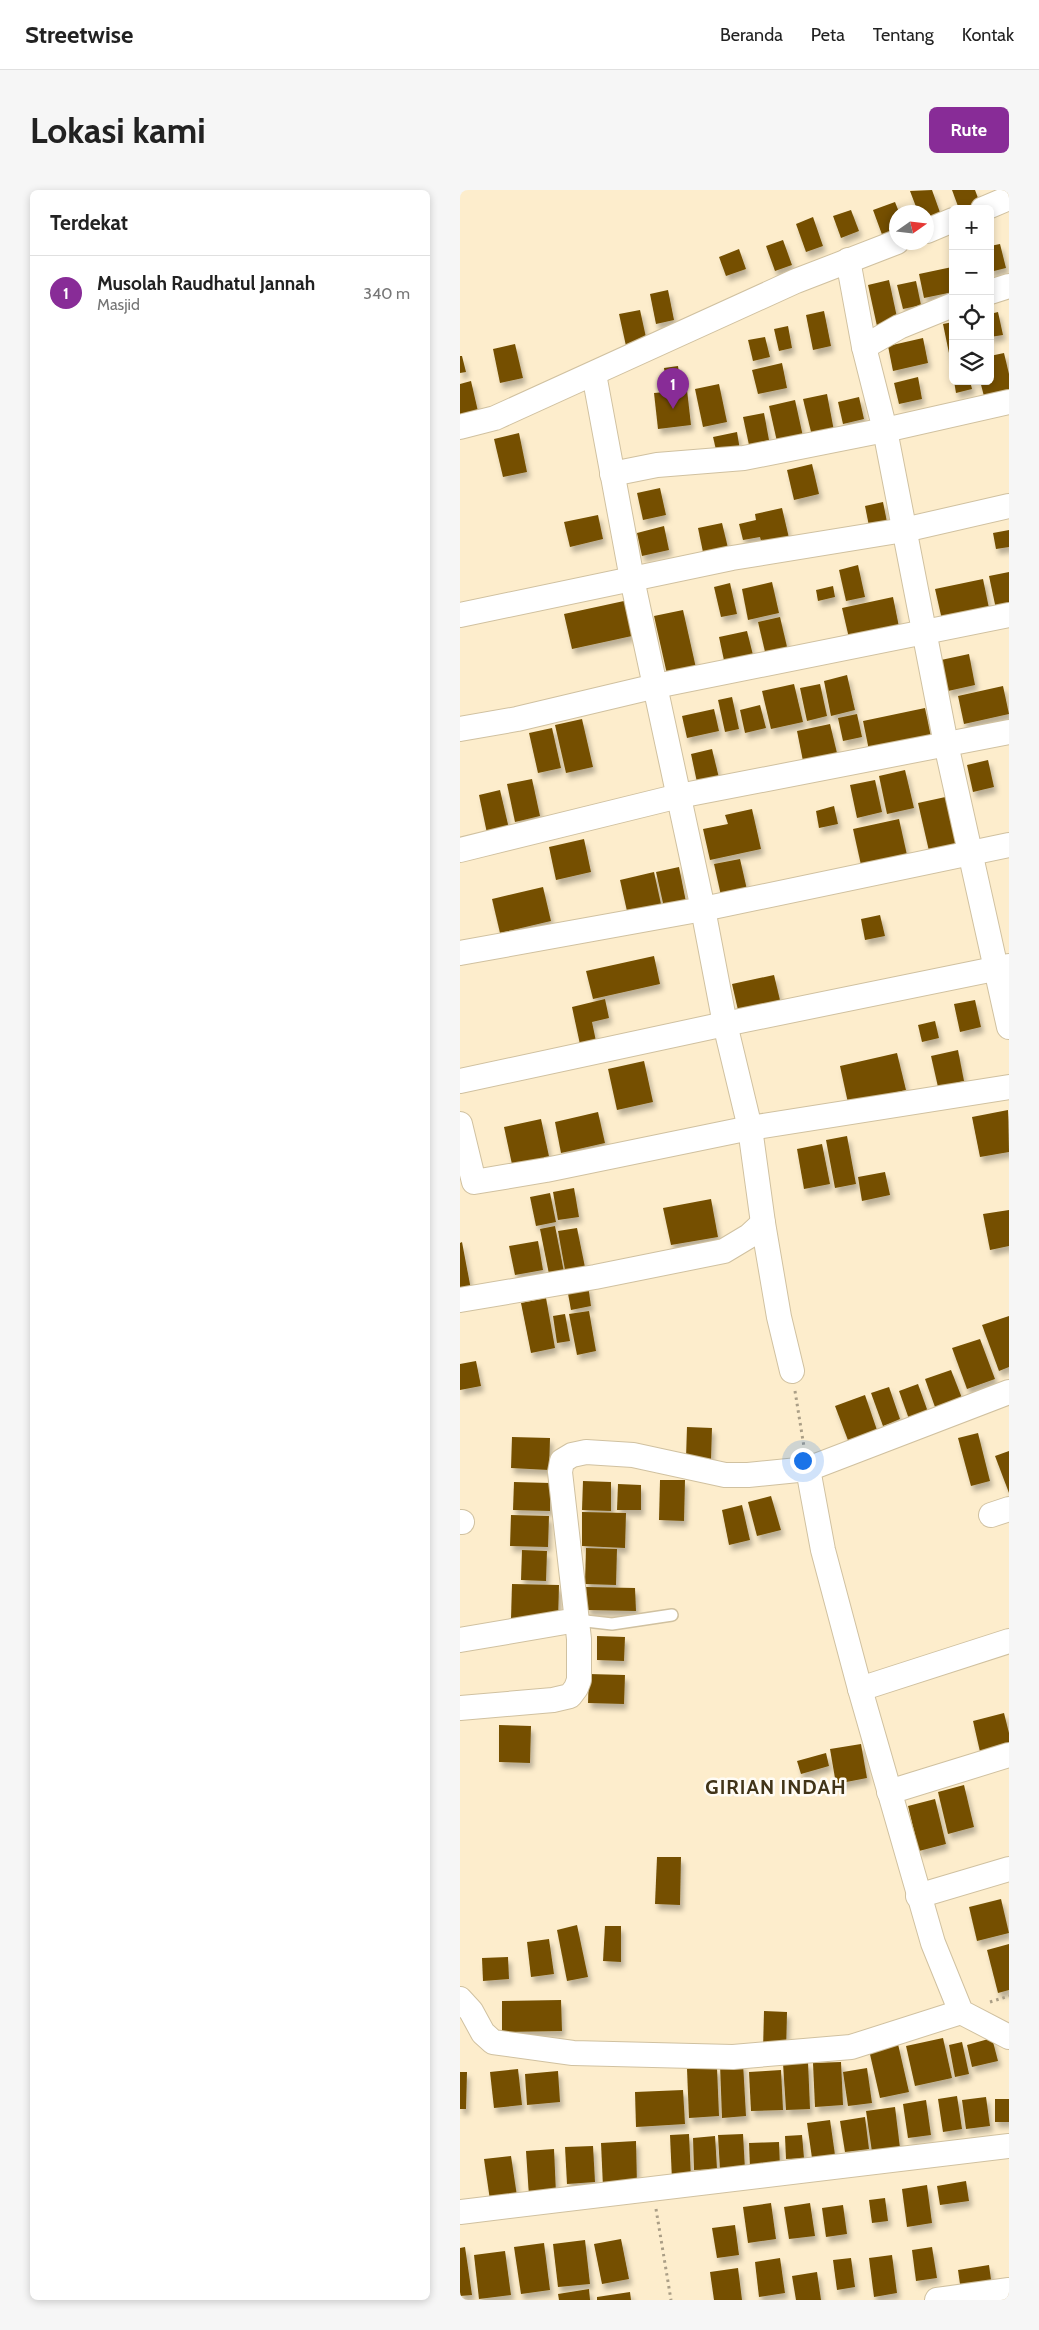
<!DOCTYPE html>
<html lang="id">
<meta charset="utf-8">
<style>
body{margin:0;font-family:Cabin,sans-serif;background:#f6f6f6;color:#222}
.controls{position:absolute;right:15px;top:15px;display:grid;overflow:hidden;border-radius:8px;box-shadow:0 2px 8px #0003}
.controls button{width:45px;height:45px;display:grid;place-items:center;padding:0;border:0;border-bottom:1px solid #e0e0e0;background:#fff;color:#222;font:25px sans-serif}
.compass{position:absolute;left:429px;top:15px;width:45px;height:45px;border-radius:50%;background:#fff;box-shadow:0 2px 8px #0003;rotate:76deg}
.you{position:absolute;left:342px;top:1270px;width:18px;height:18px;margin:-12px;border:4px solid #fff;border-radius:50%;background:#1a73e8;box-shadow:0 0 0 8px #1a73e833}
.badge{display:grid;place-items:center;width:32px;height:32px;border-radius:50%;background:#882c97;color:#fff;font-size:16px;font-weight:700}
.pin{position:absolute;translate:-50% -41px;filter:drop-shadow(0 1px 2px #0008)}
.pin::after{content:'';position:absolute;top:26px;width:18px;height:15px;background:inherit;clip-path:polygon(0 0,100% 0,50% 100%)}
.list{margin:0;padding:0;list-style:none}
h2{display:flex;justify-content:space-between;align-items:center;height:65px;margin:0;padding:0 20px;font-size:21px}
h2 small{font-size:16px;font-weight:400;color:#767676}
.list li{display:grid;grid-template-columns:32px 1fr auto;gap:15px;align-items:center;box-sizing:border-box;height:75px;padding:0 20px;border-top:1px solid #e0e0e0}
.list b{display:block;font-size:19px;white-space:nowrap}
.list p{margin:0;font-size:16px;white-space:nowrap;color:#767676}
.list em{font-size:16px;font-style:normal;color:#767676}
.icon{flex:none;width:28px;height:28px;fill:none;stroke:currentColor;stroke-width:2;stroke-linecap:round;stroke-linejoin:round}
.map{position:relative;flex:none;width:549px;height:2110px;overflow:hidden;border-radius:8px}
header{display:flex;align-items:center;gap:30px;box-sizing:border-box;height:70px;padding:0 25px;background:#fff;border-bottom:1px solid #e0e0e0}
header strong{font-size:24px}
nav{display:flex;gap:28px;margin-inline-start:auto;font-size:18px}
.intro{display:flex;align-items:center;justify-content:space-between;box-sizing:border-box;height:120px;padding:0 30px}
h1{margin:0;font-size:35px}
.button{padding:12px 22px;border-radius:8px;background:#882c97;color:#fff;font-size:18px;font-weight:700}
main{display:flex;gap:30px;padding:0 30px}
aside{flex:1;background:#fff;border-radius:8px;box-shadow:0 2px 8px #0003}
.map>svg:first-child{display:block}
</style>
<header>
<strong>Streetwise</strong>
<nav><a>Beranda</a><a>Peta</a><a>Tentang</a><a>Kontak</a></nav>
</header>
<div class="intro"><h1>Lokasi kami</h1><a class="button">Rute</a></div>
<main>
<aside>
<h2>Terdekat<small></small></h2>
<ul class="list">
<li><span class="badge">1</span><div><b>Musolah Raudhatul Jannah</b><p>Masjid</p></div><em>340 m</em></li>
</ul>
</aside>
<div class="map">
<svg width="549" height="2110" viewBox="0 0 549 2110">
<defs>
<filter id="shadow"><feDropShadow dx="3" dy="5.5" stdDeviation="2.5" flood-color="#0004"/></filter>
</defs>
<rect width="100%" height="100%" fill="#fdedcc"/>
<g fill="#745002" filter="url(#shadow)">
<polygon points="472,0 482,28 467,33 467,22 458,22 450,1"/>
<polygon points="492,0 515,0 521,16 514,19 499,19"/>
<polygon points="435,12 439,22 437,22 437,45 424,50 413,20"/>
<polygon points="391,20 399,41 381,48 373,26"/>
<polygon points="353,27 363,56 346,62 336,34"/>
<polygon points="323,50 332,75 315,81 306,56"/>
<polygon points="540,54 546,78 530,82 530,56"/>
<polygon points="279,59 286,79 266,86 259,67"/>
<polygon points="492,77 493,102 464,108 459,84"/>
<polygon points="429,90 438,132 417,136 408,95"/>
<polygon points="456,91 461,115 443,119 437,95"/>
<polygon points="208,100 214,130 196,134 190,104"/>
<polygon points="180,120 187,152 166,156 159,124"/>
<polygon points="364,121 371,156 353,160 346,125"/>
<polygon points="538,122 543,145 530,147 530,124"/>
<polygon points="493,132 493,167 490,168 483,134"/>
<polygon points="328,136 332,158 319,161 314,139"/>
<polygon points="305,147 310,167 293,171 288,150"/>
<polygon points="463,148 468,173 433,181 428,156"/>
<polygon points="55,154 63,188 40,193 33,159"/>
<polygon points="544,163 549,184 549,205 525,210 520,191 530,191 530,166"/>
<polygon points="0,166 2,166 6,182 0,183"/>
<polygon points="322,173 327,198 298,204 292,180"/>
<polygon points="218,176 221,196 207,198 204,178"/>
<polygon points="458,187 462,209 439,214 434,193"/>
<polygon points="11,191 20,230 0,234 0,194"/>
<polygon points="494,191 510,191 512,199 496,203"/>
<polygon points="259,194 267,232 243,237 235,199"/>
<polygon points="227,200 231,235 198,239 194,203"/>
<polygon points="367,204 374,241 352,246 343,209"/>
<polygon points="399,207 404,229 383,234 378,212"/>
<polygon points="335,210 344,251 318,256 309,216"/>
<polygon points="304,223 309,250 289,255 283,227"/>
<polygon points="277,242 280,260 257,264 253,247"/>
<polygon points="59,243 67,282 43,287 34,249"/>
<polygon points="352,274 359,304 334,310 327,280"/>
<polygon points="200,298 206,325 183,330 177,303"/>
<polygon points="423,312 427,332 409,336 405,316"/>
<polygon points="322,318 329,348 302,354 300,347 283,350 279,334 296,330 295,324"/>
<polygon points="138,325 143,349 110,357 104,332"/>
<polygon points="262,333 269,362 244,367 238,338"/>
<polygon points="204,336 209,360 182,366 177,343"/>
<polygon points="549,340 549,357 536,359 533,343"/>
<polygon points="398,375 405,407 386,411 379,380"/>
<polygon points="549,382 549,416 536,419 529,386"/>
<polygon points="523,389 530,423 483,434 475,399"/>
<polygon points="312,392 319,423 288,430 282,399"/>
<polygon points="270,393 277,424 261,427 254,397"/>
<polygon points="373,396 375,407 358,411 356,400"/>
<polygon points="433,407 439,437 389,448 382,418"/>
<polygon points="164,411 172,446 112,459 104,424"/>
<polygon points="223,420 236,478 207,484 194,426"/>
<polygon points="320,427 328,461 306,466 298,432"/>
<polygon points="287,441 294,469 265,475 259,447"/>
<polygon points="509,464 515,495 488,501 481,470"/>
<polygon points="387,485 395,520 371,526 364,491"/>
<polygon points="334,494 343,532 311,539 302,501"/>
<polygon points="360,494 367,526 347,531 340,498"/>
<polygon points="543,496 549,524 504,534 498,506"/>
<polygon points="272,507 279,539 265,542 258,510"/>
<polygon points="300,515 306,538 285,543 280,520"/>
<polygon points="465,518 472,552 410,565 403,531"/>
<polygon points="254,519 259,541 227,548 222,526"/>
<polygon points="397,524 402,547 383,551 378,528"/>
<polygon points="122,529 133,577 106,583 95,535"/>
<polygon points="370,534 377,563 343,571 337,541"/>
<polygon points="92,538 101,578 78,583 69,543"/>
<polygon points="252,559 260,592 238,597 231,564"/>
<polygon points="528,570 534,597 513,602 507,575"/>
<polygon points="445,580 454,618 427,624 419,586"/>
<polygon points="72,589 80,626 55,632 47,594"/>
<polygon points="415,590 422,622 397,628 390,595"/>
<polygon points="40,600 50,643 28,648 19,605"/>
<polygon points="490,606 501,654 469,661 458,613"/>
<polygon points="374,616 378,634 359,638 356,621"/>
<polygon points="292,619 301,659 250,670 243,639 268,634 265,625"/>
<polygon points="439,629 447,665 401,675 393,639"/>
<polygon points="124,649 131,682 96,690 89,657"/>
<polygon points="280,669 288,704 262,710 254,674"/>
<polygon points="219,677 227,717 205,722 196,682"/>
<polygon points="194,682 203,723 169,730 160,690"/>
<polygon points="83,697 91,731 40,743 32,709"/>
<polygon points="420,725 425,746 405,750 401,729"/>
<polygon points="194,766 200,794 133,809 126,781"/>
<polygon points="314,785 320,810 278,820 272,794"/>
<polygon points="145,809 149,828 132,832 137,856 121,859 112,817"/>
<polygon points="515,810 521,837 500,842 494,814"/>
<polygon points="475,831 479,848 462,852 458,835"/>
<polygon points="498,860 504,891 478,897 471,866"/>
<polygon points="437,863 446,900 388,913 380,876"/>
<polygon points="184,871 193,912 157,920 148,879"/>
<polygon points="548,920 549,962 520,967 512,927"/>
<polygon points="138,922 145,953 101,963 95,932"/>
<polygon points="81,929 90,971 53,979 44,937"/>
<polygon points="387,946 396,994 375,998 366,950"/>
<polygon points="362,954 370,994 344,999 337,959"/>
<polygon points="425,982 430,1005 402,1011 398,987"/>
<polygon points="114,998 119,1027 98,1030 93,1002"/>
<polygon points="90,1003 96,1032 76,1036 70,1007"/>
<polygon points="251,1009 258,1047 211,1055 203,1018"/>
<polygon points="549,1020 549,1056 530,1060 523,1024"/>
<polygon points="95,1036 105,1087 90,1089 80,1039"/>
<polygon points="117,1038 127,1087 107,1091 98,1041"/>
<polygon points="78,1051 83,1080 55,1085 49,1056"/>
<polygon points="2,1052 12,1105 0,1107 0,1053"/>
<polygon points="128,1095 131,1116 111,1120 107,1098"/>
<polygon points="86,1108 95,1158 71,1163 61,1113"/>
<polygon points="129,1121 136,1161 117,1165 109,1124"/>
<polygon points="105,1124 110,1151 97,1153 93,1126"/>
<polygon points="549,1126 549,1177 539,1181 522,1135"/>
<polygon points="520,1149 535,1189 507,1199 492,1158"/>
<polygon points="16,1171 21,1196 0,1200 0,1174"/>
<polygon points="491,1180 502,1208 475,1217 465,1189"/>
<polygon points="458,1194 468,1222 449,1229 439,1201"/>
<polygon points="429,1197 440,1229 423,1236 411,1203"/>
<polygon points="405,1205 418,1243 389,1253 375,1216"/>
<polygon points="227,1237 252,1238 251,1269 226,1268"/>
<polygon points="518,1243 530,1291 511,1296 498,1248"/>
<polygon points="52,1247 90,1248 89,1280 51,1278"/>
<polygon points="549,1261 549,1303 535,1266"/>
<polygon points="200,1290 225,1290 224,1331 199,1330"/>
<polygon points="123,1291 151,1292 151,1321 122,1320"/>
<polygon points="54,1292 90,1293 90,1321 53,1320"/>
<polygon points="158,1294 181,1295 181,1320 157,1320"/>
<polygon points="311,1306 321,1340 297,1346 288,1312"/>
<polygon points="282,1315 290,1350 269,1355 262,1320"/>
<polygon points="122,1322 166,1323 165,1358 122,1356"/>
<polygon points="51,1325 89,1326 88,1357 50,1356"/>
<polygon points="126,1358 157,1359 156,1395 125,1394"/>
<polygon points="62,1360 87,1361 86,1391 61,1390"/>
<polygon points="52,1394 99,1395 98,1430 51,1429"/>
<polygon points="126,1397 175,1398 176,1421 127,1420"/>
<polygon points="137,1446 165,1447 164,1471 137,1470"/>
<polygon points="129,1484 165,1485 164,1514 128,1513"/>
<polygon points="544,1523 549,1543 549,1559 521,1566 513,1531"/>
<polygon points="39,1535 71,1536 70,1573 39,1572"/>
<polygon points="401,1554 407,1588 376,1594 370,1559"/>
<polygon points="366,1563 369,1576 341,1584 337,1571"/>
<polygon points="504,1595 514,1637 488,1644 478,1602"/>
<polygon points="475,1609 486,1654 459,1661 448,1616"/>
<polygon points="197,1667 221,1667 220,1715 195,1714"/>
<polygon points="541,1709 549,1743 517,1751 509,1717"/>
<polygon points="117,1735 128,1787 107,1791 97,1740"/>
<polygon points="145,1736 161,1736 161,1772 143,1771"/>
<polygon points="89,1749 94,1784 71,1787 67,1752"/>
<polygon points="549,1754 549,1800 538,1803 527,1760"/>
<polygon points="48,1767 49,1789 23,1791 22,1768"/>
<polygon points="101,1810 102,1841 42,1842 42,1811"/>
<polygon points="304,1821 327,1822 326,1862 303,1861"/>
<polygon points="483,1848 492,1888 455,1896 446,1856"/>
<polygon points="532,1848 538,1871 512,1877 507,1855"/>
<polygon points="502,1852 509,1884 495,1887 489,1855"/>
<polygon points="438,1854 449,1902 420,1908 409,1860"/>
<polygon points="348,1872 350,1919 326,1920 323,1873"/>
<polygon points="381,1872 383,1915 355,1917 353,1873"/>
<polygon points="283,1873 286,1926 262,1928 260,1874"/>
<polygon points="257,1878 259,1926 229,1928 227,1879"/>
<polygon points="407,1878 412,1913 388,1916 383,1882"/>
<polygon points="58,1879 62,1915 34,1918 30,1882"/>
<polygon points="321,1880 323,1920 291,1921 289,1882"/>
<polygon points="98,1881 100,1912 67,1915 65,1884"/>
<polygon points="0,1882 7,1882 6,1919 0,1919"/>
<polygon points="223,1900 225,1934 176,1937 175,1902"/>
<polygon points="497,1906 502,1939 483,1942 478,1909"/>
<polygon points="526,1907 530,1936 506,1939 502,1910"/>
<rect x="535" y="1909" width="14" height="23"/>
<polygon points="466,1910 471,1945 448,1948 443,1914"/>
<polygon points="435,1917 440,1958 412,1962 406,1921"/>
<polygon points="405,1927 409,1959 385,1962 380,1931"/>
<polygon points="370,1930 375,1965 352,1968 347,1933"/>
<polygon points="229,1944 231,1989 212,1990 210,1945"/>
<polygon points="283,1944 285,1980 260,1980 258,1945"/>
<polygon points="342,1945 344,1968 326,1969 325,1946"/>
<polygon points="255,1946 257,1979 234,1980 233,1948"/>
<polygon points="176,1951 177,1996 143,1997 141,1953"/>
<polygon points="319,1952 320,1978 290,1978 289,1953"/>
<polygon points="133,1956 135,1992 107,1994 105,1957"/>
<polygon points="94,1959 96,2004 69,2006 66,1961"/>
<polygon points="51,1966 57,2006 30,2010 24,1969"/>
<polygon points="506,1991 509,2011 480,2015 477,1996"/>
<polygon points="467,1995 472,2033 447,2037 442,1999"/>
<polygon points="425,2008 428,2031 412,2033 409,2010"/>
<polygon points="311,2013 316,2049 288,2053 283,2017"/>
<polygon points="350,2013 355,2046 329,2049 324,2017"/>
<polygon points="383,2015 387,2044 366,2047 362,2018"/>
<polygon points="275,2035 279,2065 257,2068 252,2038"/>
<polygon points="161,2049 169,2089 142,2094 134,2054"/>
<polygon points="125,2050 130,2094 98,2097 93,2054"/>
<polygon points="84,2053 90,2100 61,2104 54,2057"/>
<polygon points="5,2057 12,2105 0,2106 0,2058"/>
<polygon points="472,2057 477,2088 456,2091 452,2060"/>
<polygon points="45,2061 51,2105 19,2109 14,2065"/>
<polygon points="432,2065 437,2103 414,2107 409,2068"/>
<polygon points="320,2068 325,2103 299,2107 295,2072"/>
<polygon points="391,2068 395,2097 377,2100 373,2070"/>
<polygon points="529,2075 532,2097 501,2101 498,2080"/>
<polygon points="278,2078 282,2110 254,2110 250,2082"/>
<polygon points="357,2082 361,2110 336,2110 332,2086"/>
<polygon points="129,2099 130,2110 99,2110 98,2104"/>
<polygon points="170,2102 171,2110 137,2110 137,2107"/>
</g>
<g fill="none" stroke-linecap="round" stroke-linejoin="round">
<g stroke="#d0c1a0" stroke-width="14">
<polyline id="lane" points="117,1430 152,1434 212,1425"/>
</g>
<g stroke="#d0c1a0" stroke-width="26">
<g id="street">
<polyline points="523,19 549,8"/>
<polyline points="467,41 493,30"/>
<polyline points="388,70 404,157 425,240 486,554 549,837"/>
<polyline points="530,102 549,96"/>
<polyline points="404,157 439,137 493,115"/>
<polyline points="134,184 172,389 243,719 265,834 290,938 303,1033 319,1127 332,1181"/>
<polyline points="0,237 35,228 336,91 437,52"/>
<polyline points="152,284 197,275 284,268 425,240 549,212"/>
<polyline points="0,425 272,368 444,340 549,316"/>
<polyline points="0,539 57,529 196,496 549,425"/>
<polyline points="0,660 219,606 549,542"/>
<polyline points="0,763 243,719 549,655"/>
<polyline points="0,891 265,834 549,776"/>
<polyline points="0,934 14,992 86,980 290,938 549,897"/>
<polyline points="0,1110 135,1087 264,1061 289,1046 303,1033"/>
<polyline points="348,1279 363,1360 400,1499 473,1753 501,1822 549,1847"/>
<polyline points="531,1325 549,1319"/>
<polyline points="0,1332 2,1332"/>
<polyline points="0,1450 117,1430"/>
<polyline points="400,1499 549,1451"/>
<polyline points="0,1518 93,1510 110,1506 116,1498 119,1490 119,1449 100,1282 102,1271 112,1265 126,1262 173,1265 265,1285 288,1285 348,1279 549,1202"/>
<polyline points="429,1602 549,1565"/>
<polyline points="458,1706 549,1679"/>
<polyline points="0,1809 11,1821 23,1843 33,1852 113,1863 273,1867 391,1857 501,1822"/>
<polyline points="0,2022 549,1956"/>
<polyline points="477,2110 549,2100"/>
</g>
</g>
<g stroke="#aa9e86" stroke-width="3" stroke-dasharray="2.5 4" stroke-linecap="butt">
<polyline points="335,1201 344,1257"/>
<polyline points="530,1812 549,1806"/>
<polyline points="196,2019 211,2110"/>
</g>
<use href="#lane" stroke="#fff" stroke-width="11"/>
<use href="#street" stroke="#fff" stroke-width="24"/>
</g>
<g text-anchor="middle" dominant-baseline="central" stroke-width="5" stroke-linejoin="round" paint-order="stroke">
<g font-size="20" font-weight="bold" letter-spacing="1" fill="#413418" stroke="#fffcf5">
<text x="316" y="1597">GIRIAN INDAH</text>
</g>
</g>
</svg>
<div class="controls">
<button>+</button>
<button>−</button>
<button><svg class="icon" aria-label="locate" viewBox="0 0 24 24"><circle cx="12" cy="12" r="6"/><path d="M12 2v4M12 18v4M2 12h4M18 12h4"/></svg></button>
<button><svg class="icon" aria-label="layers" viewBox="0 0 24 24"><path d="M12 4l9 5-9 5-9-5zM3 14l9 5 9-5"/></svg></button>
</div>
<svg class="compass" viewBox="-18 -18 36 36"><path d="M0-13l5 13h-10z" fill="#e53935"/><path d="M0 13l5-13h-10z" fill="#767676"/></svg>
<div class="you"></div>
<div class="pin badge" style="left:213px;top:219px">1</div>
</div>
</main>
